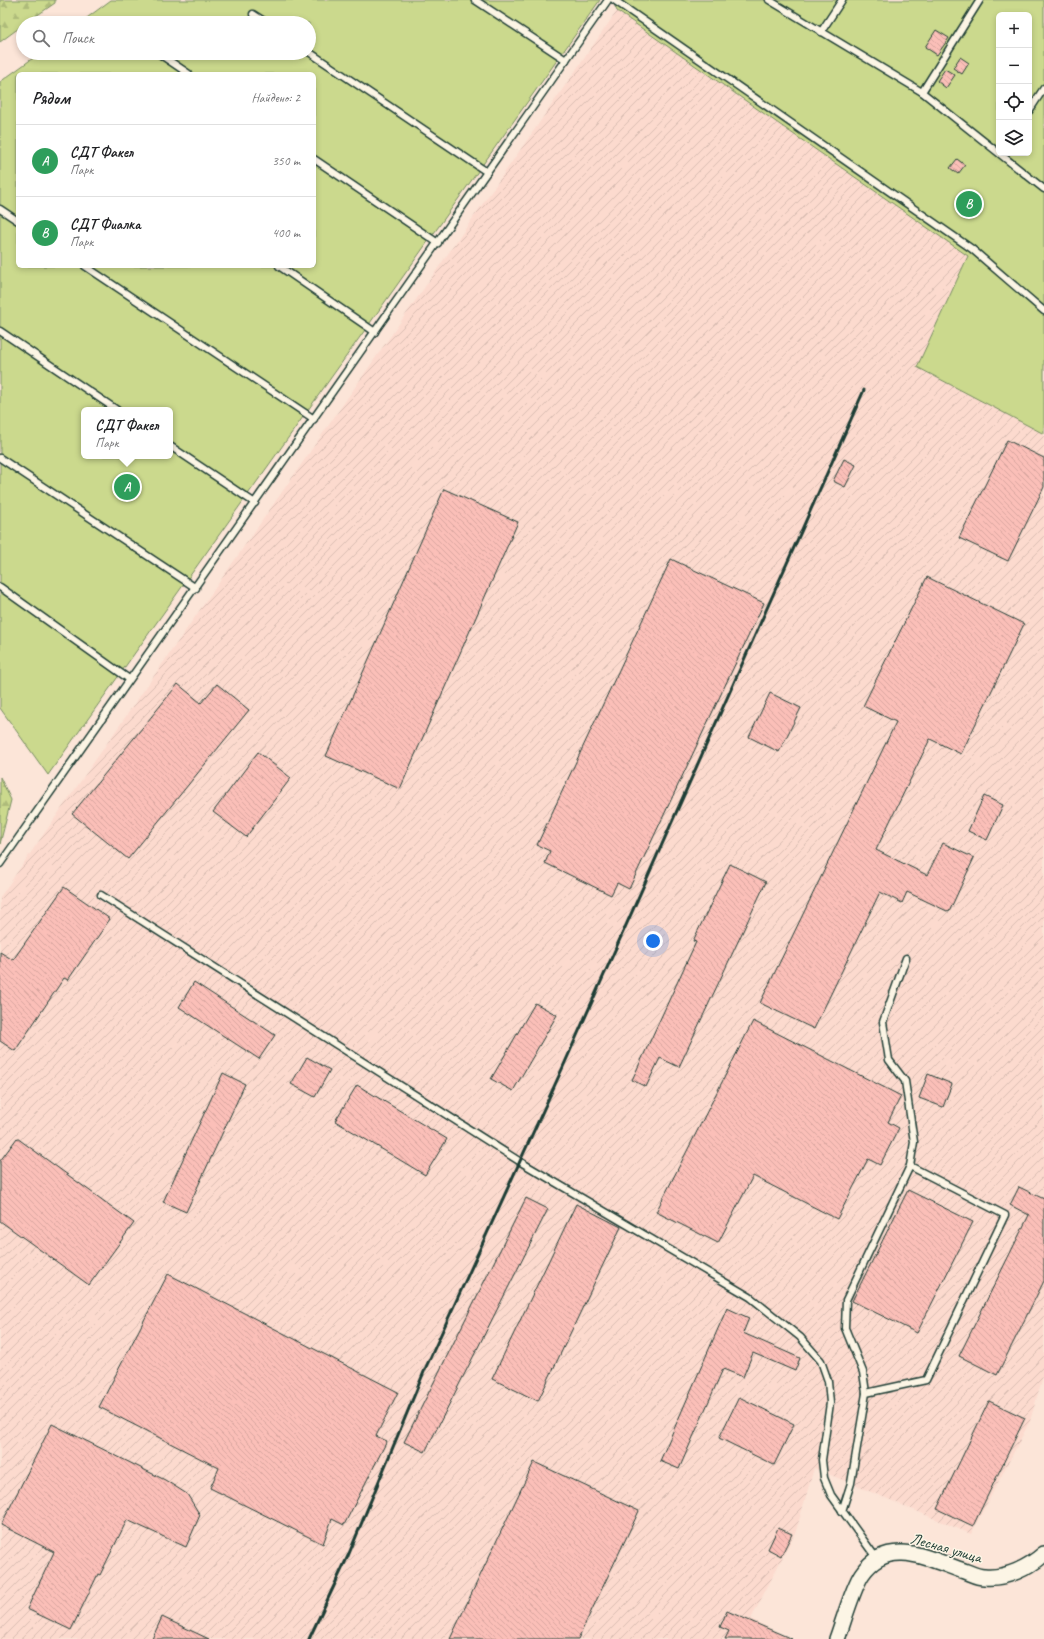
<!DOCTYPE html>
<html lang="ru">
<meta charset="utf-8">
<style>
body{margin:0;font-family:Caveat,sans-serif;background:#f6f6f6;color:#202124}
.controls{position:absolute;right:12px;top:12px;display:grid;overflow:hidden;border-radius:6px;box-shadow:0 2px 6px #0003}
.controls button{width:36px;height:36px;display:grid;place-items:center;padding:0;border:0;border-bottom:1px solid #e0e0e0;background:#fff;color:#202124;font:20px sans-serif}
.you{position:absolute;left:653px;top:941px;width:14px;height:14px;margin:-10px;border:3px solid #fff;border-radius:50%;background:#1a73e8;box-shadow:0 0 0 6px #1a73e833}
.badge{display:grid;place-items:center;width:26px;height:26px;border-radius:50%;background:#d1495b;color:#fff;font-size:13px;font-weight:700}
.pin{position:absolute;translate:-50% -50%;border:2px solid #fff;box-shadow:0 1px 4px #0006}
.popup{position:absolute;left:81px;top:407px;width:92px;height:52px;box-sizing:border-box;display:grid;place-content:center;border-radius:6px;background:#fff;filter:drop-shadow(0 1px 3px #0005);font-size:13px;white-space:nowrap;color:#757577}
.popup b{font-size:15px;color:#202124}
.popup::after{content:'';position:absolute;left:50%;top:100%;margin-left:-8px;border:8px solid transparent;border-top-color:#fff}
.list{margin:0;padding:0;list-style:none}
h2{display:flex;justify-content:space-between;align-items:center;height:52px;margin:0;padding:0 16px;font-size:17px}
h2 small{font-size:13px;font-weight:400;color:#757577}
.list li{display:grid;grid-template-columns:26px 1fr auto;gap:12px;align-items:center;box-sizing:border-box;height:72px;padding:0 16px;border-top:1px solid #e0e0e0}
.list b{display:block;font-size:15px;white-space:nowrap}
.list p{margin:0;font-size:13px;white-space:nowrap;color:#757577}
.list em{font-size:13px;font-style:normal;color:#757577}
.icon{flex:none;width:22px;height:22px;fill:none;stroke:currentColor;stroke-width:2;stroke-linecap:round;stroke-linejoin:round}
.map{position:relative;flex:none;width:1044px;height:1639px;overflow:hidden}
.search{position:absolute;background:#fff;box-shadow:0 2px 6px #0003;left:16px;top:16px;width:300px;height:44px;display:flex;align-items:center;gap:10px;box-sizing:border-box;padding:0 14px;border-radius:22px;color:#757577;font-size:15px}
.panel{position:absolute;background:#fff;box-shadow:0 2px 6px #0003;left:16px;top:72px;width:300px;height:196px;border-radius:6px}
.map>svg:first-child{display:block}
</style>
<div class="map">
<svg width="1044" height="1639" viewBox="0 0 1044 1639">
<defs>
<pattern id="industrial-furrows" width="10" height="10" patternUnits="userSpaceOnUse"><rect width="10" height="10" fill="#fcdace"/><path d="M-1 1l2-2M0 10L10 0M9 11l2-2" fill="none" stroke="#d8bcb2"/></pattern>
<pattern id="forest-firs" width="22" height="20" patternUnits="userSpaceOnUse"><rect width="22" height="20" fill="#cbd98d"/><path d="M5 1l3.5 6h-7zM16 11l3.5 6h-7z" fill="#aebb7a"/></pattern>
<pattern id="building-back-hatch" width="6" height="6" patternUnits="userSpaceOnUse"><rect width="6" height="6" fill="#fbbfb8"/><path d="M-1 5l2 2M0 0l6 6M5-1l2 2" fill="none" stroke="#d7a59f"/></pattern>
</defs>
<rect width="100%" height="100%" fill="#fce5d8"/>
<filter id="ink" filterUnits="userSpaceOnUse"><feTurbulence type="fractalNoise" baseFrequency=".025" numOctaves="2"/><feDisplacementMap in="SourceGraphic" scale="8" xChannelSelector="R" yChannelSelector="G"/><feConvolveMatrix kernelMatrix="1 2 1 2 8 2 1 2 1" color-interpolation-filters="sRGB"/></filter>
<g filter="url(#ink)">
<polygon fill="url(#industrial-furrows)" points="617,11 968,256 917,367 1044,434 1044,1373 1030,1421 971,1534 814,1468 796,1531 751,1619 778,1633 775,1639 0,1639 0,897"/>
<g fill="#cbd98d" stroke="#758b60" fill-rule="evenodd">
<path d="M111 0H600L48 775 0 708V82L40 53H309V23H80ZM18 74H314V266H18ZM84 410H170V456H84Z"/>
<path d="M612 0H1044V434L917 367 968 256 617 11ZM999 15H1029V153H999Z"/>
</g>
<g fill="url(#forest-firs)" stroke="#758b60">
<polygon points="0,0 55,0 55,3 26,23 23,23 23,25 0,42"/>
<polygon points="0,777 11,800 0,844"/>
</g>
<g fill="url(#building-back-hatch)" stroke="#1f3d34">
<polygon points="936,30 949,38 937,55 925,47"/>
<polygon points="960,57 969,63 962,74 953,68"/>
<polygon points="945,69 955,75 946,88 937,81"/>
<polygon points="957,159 965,165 958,174 950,168"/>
<polygon points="1007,440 1044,458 1044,487 1008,561 959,538"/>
<polygon points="844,459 856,465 845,487 833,481"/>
<polygon points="444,489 518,522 400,789 326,756"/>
<polygon points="671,559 764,603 629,889 617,883 611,895 545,863 550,851 537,845"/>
<polygon points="927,577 1024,624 961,754 930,739 876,850 927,875 943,843 974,858 949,912 907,892 902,903 880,892 814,1029 760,1003 896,722 863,706"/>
<polygon points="178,684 201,703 217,684 249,710 128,859 72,814"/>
<polygon points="770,693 801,708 779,752 749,737"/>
<polygon points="258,752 291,778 246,837 213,812"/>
<polygon points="984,796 1003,805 987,840 968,831"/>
<polygon points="730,864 766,882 679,1067 660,1058 646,1087 632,1080 696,942 693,941"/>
<polygon points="64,887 110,919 68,980 64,978 15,1051 0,1041 0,952 13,960"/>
<polygon points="194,982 275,1035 259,1059 179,1007"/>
<polygon points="535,1003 557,1015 513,1091 491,1079"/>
<polygon points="753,1021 901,1096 888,1122 899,1128 880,1165 868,1159 837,1219 753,1176 718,1243 656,1212"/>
<polygon points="307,1057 330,1070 315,1097 291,1084"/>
<polygon points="223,1073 245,1084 186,1212 163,1202"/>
<polygon points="928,1074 952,1084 943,1107 919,1098"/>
<polygon points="357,1085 447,1139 425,1175 335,1121"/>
<polygon points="17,1138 134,1223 89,1285 0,1221 0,1161"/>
<polygon points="1019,1187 1044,1199 1044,1281 997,1375 959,1356 1029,1215 1010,1205"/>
<polygon points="908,1190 973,1222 917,1333 852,1301"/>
<polygon points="526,1198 548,1209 425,1452 404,1442"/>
<polygon points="576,1204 621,1227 538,1401 492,1379"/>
<polygon points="168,1274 398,1392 376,1436 387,1441 344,1525 332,1519 323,1544 210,1488 219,1468 99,1407"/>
<polygon points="727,1308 749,1318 743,1333 800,1358 795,1371 753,1353 743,1377 723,1369 679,1469 660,1461"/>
<polygon points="739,1397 794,1424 774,1465 719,1438"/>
<polygon points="989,1401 1025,1418 973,1526 937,1509"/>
<polygon points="52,1424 165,1480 187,1494 200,1515 186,1547 127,1520 100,1575 98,1574 71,1630 27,1609 54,1552 1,1525"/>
<polygon points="534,1462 639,1511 578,1639 450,1639"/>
<polygon points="778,1528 792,1534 781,1556 768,1549"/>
<polygon points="727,1611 792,1639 725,1639 729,1631 720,1627"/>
<polygon points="162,1617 209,1639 152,1639"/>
</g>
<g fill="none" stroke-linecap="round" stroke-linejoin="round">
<g stroke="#1f3d34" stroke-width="9">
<g id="service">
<polyline points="475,0 566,60"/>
<polyline points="614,0 972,249 1044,311"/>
<polyline points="769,0 922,92 1044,189"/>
<polyline points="253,14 267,23"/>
<polyline points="821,32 842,0"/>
<polyline points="309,52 487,172"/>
<polyline points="158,53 189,74"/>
<polyline points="922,92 980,0"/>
<polyline points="1029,111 1044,88"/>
<polyline points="314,159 438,243"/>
<polyline points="0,209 18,221"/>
<polyline points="85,266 314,419"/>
<polyline points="279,266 375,332"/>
<polyline points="0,331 117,410"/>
<polyline points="170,446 255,503"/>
<polyline points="0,458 196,588"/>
<polyline points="0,587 129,679"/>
<polyline points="0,864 608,0"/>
<polyline points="101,895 519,1161 750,1297 800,1337 821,1361 828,1381 830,1403 822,1460 824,1478 831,1495 877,1559"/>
<polyline points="866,1393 926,1380 1005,1215 910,1166"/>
<polyline points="842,1511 851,1483 866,1393 863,1372 845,1328 846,1300 910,1166 914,1142 905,1081 889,1060 883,1022 906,958"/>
</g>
</g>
<g stroke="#1f3d34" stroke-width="18">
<path id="tertiary" d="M837 1639C843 1623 853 1587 862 1574 888 1536 929 1559 964 1571 970 1573 977 1577 984 1577 1006 1579 1028 1568 1044 1554"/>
</g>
<use href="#service" stroke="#fcf5e5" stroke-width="6"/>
<use href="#tertiary" stroke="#fcf5e5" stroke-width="15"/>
<polyline stroke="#1f3d34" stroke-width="3" points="309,1639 348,1556 426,1367 563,1067 864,390"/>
</g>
</g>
<g text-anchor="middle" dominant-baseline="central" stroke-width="3" stroke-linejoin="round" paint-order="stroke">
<g font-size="16" fill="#1f3d34" stroke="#fcf5e5">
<text transform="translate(946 1548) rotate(16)">Лесная улица</text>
</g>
</g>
</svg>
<div class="controls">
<button>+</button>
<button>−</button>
<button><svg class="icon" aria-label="locate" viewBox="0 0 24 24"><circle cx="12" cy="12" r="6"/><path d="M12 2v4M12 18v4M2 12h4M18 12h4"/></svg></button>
<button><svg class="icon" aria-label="layers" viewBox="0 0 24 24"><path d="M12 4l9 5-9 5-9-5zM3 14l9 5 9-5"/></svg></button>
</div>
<div class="you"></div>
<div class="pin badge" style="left:127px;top:487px;background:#2e9e5b">A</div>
<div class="popup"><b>СДТ Факел</b>Парк</div>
<div class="pin badge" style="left:969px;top:204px;background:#2e9e5b">B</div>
<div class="search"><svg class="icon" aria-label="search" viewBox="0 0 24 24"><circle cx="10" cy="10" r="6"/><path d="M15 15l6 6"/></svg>Поиск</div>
<section class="panel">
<h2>Рядом<small>Найдено: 2</small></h2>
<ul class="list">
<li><span class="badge" style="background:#2e9e5b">A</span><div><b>СДТ Факел</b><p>Парк</p></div><em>350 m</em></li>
<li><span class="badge" style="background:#2e9e5b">B</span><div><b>СДТ Фиалка</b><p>Парк</p></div><em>400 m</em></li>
</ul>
</section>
</div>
